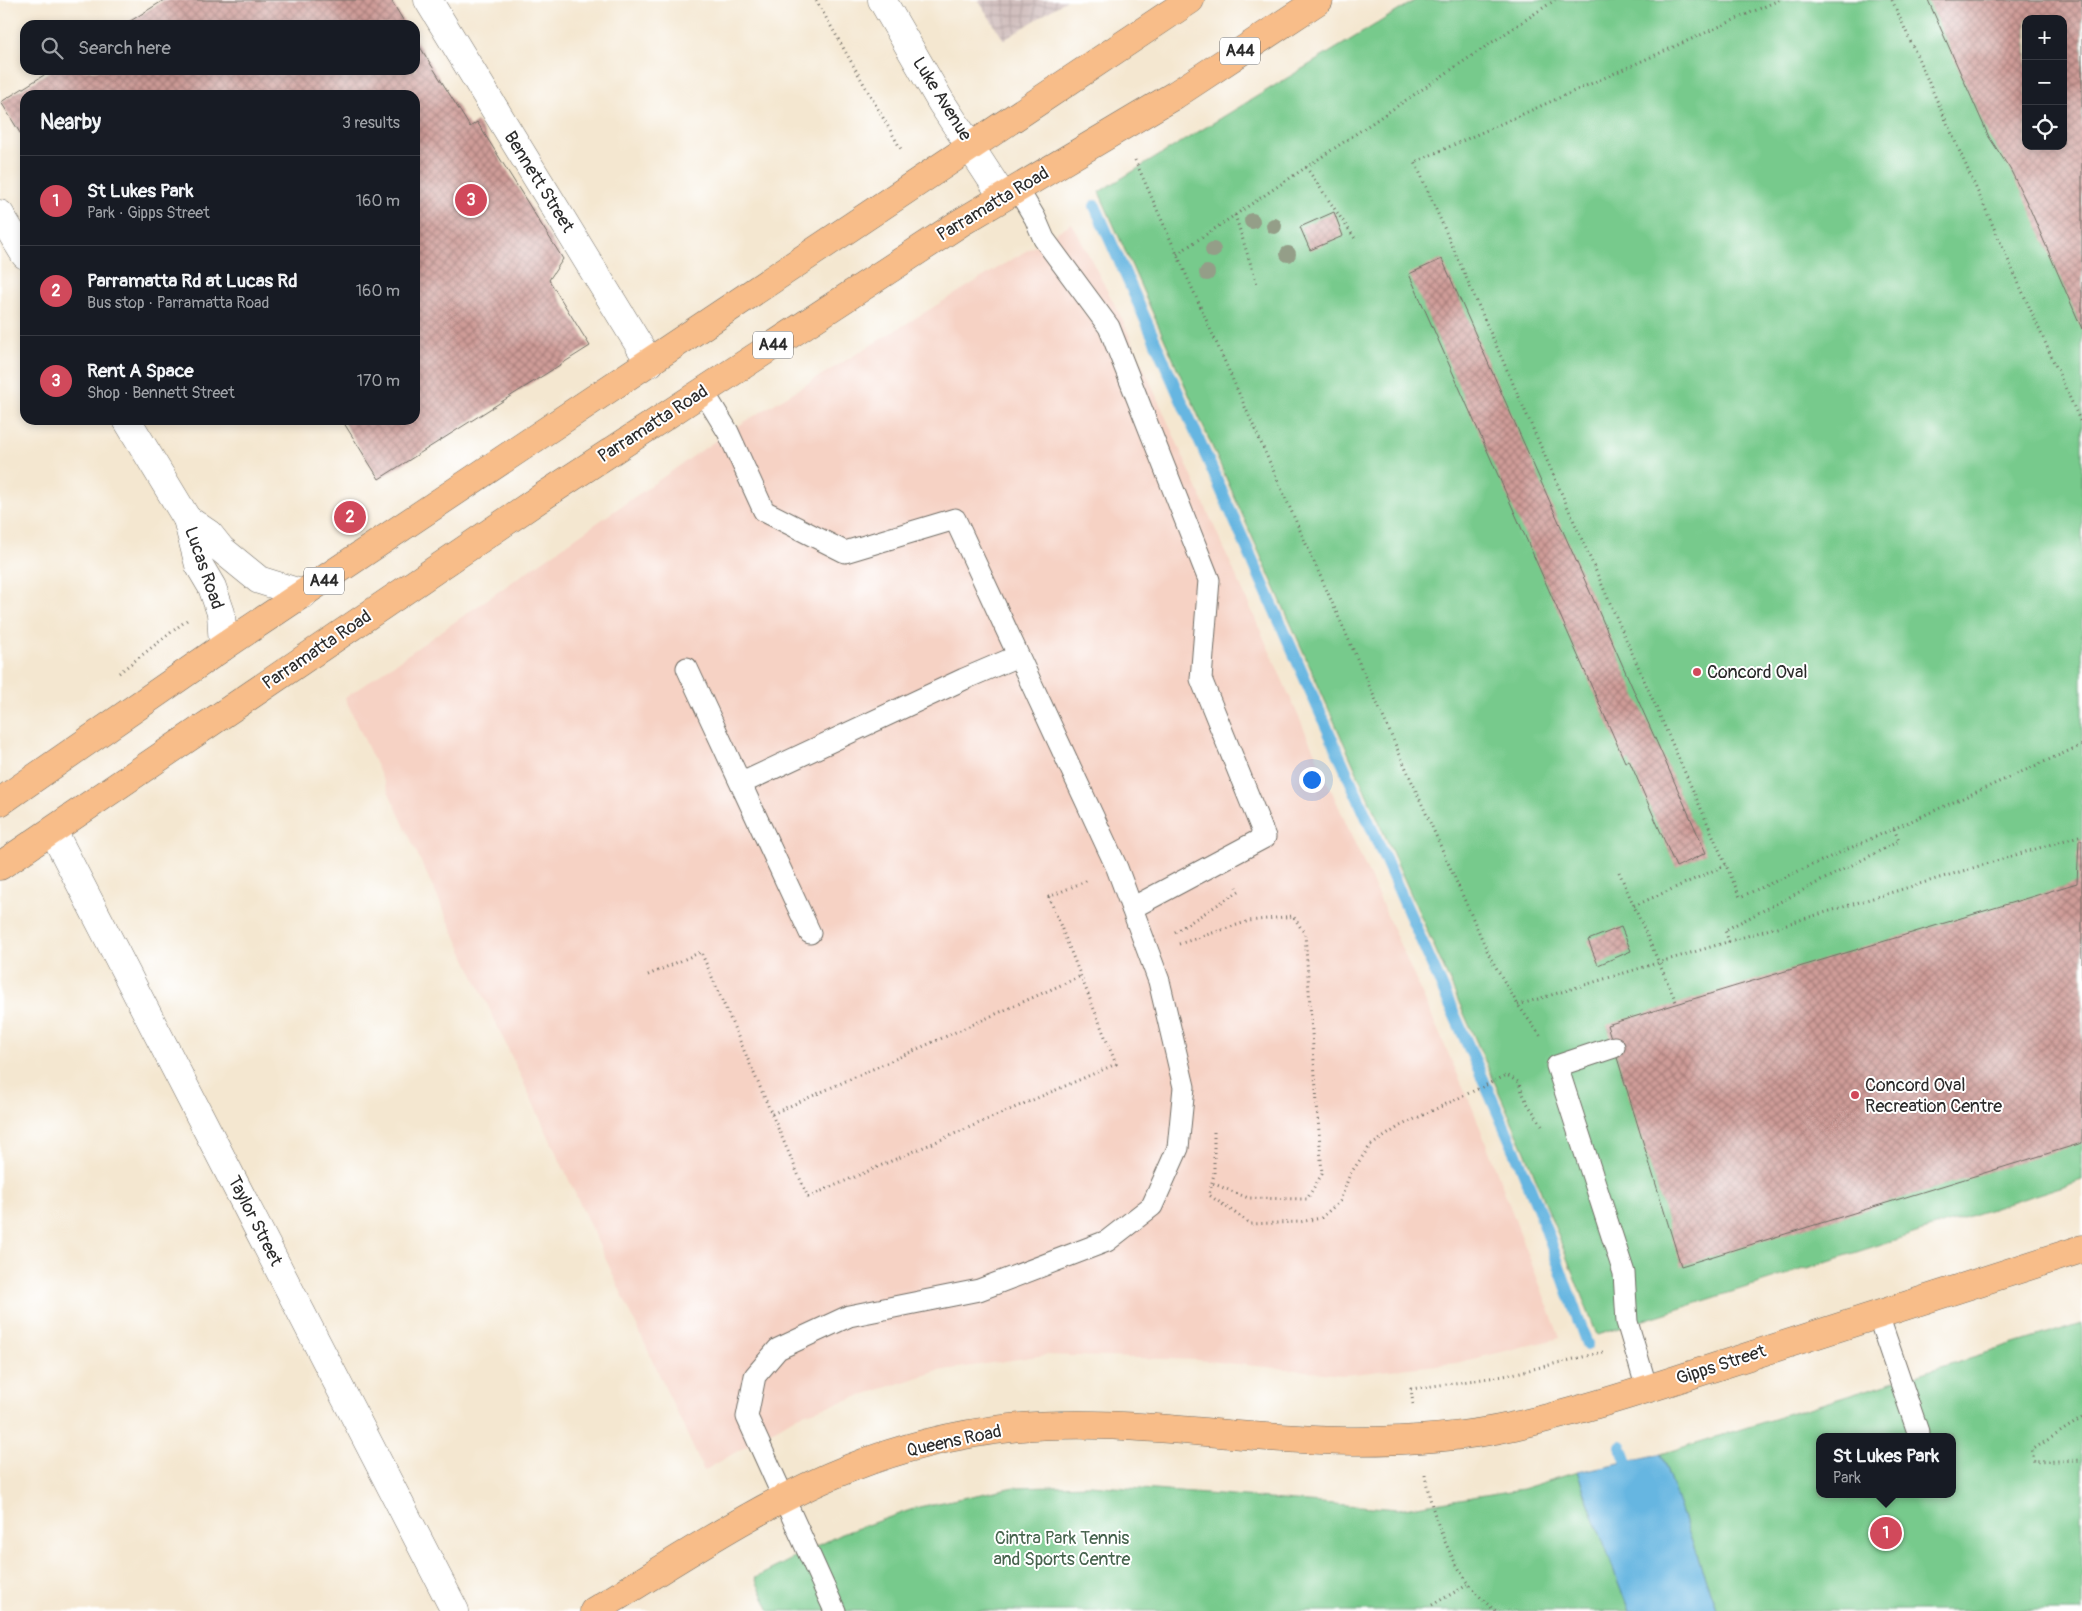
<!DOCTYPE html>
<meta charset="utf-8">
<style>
body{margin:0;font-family:Pangolin,sans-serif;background:#242831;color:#f1f3f6}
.controls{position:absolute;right:15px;top:15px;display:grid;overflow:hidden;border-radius:10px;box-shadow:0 2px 8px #0003}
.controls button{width:45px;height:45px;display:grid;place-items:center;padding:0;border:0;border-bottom:1px solid #363941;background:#171b24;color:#f1f3f6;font:25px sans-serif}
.you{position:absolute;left:1311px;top:779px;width:18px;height:18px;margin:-12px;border:4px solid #fff;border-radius:50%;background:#1a73e8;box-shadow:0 0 0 8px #1a73e833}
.badge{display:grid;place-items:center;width:32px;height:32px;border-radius:50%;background:#d1495b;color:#fff;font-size:16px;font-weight:700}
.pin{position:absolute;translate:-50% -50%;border:2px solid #fff;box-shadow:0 1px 5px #0006}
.popup{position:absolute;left:1816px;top:1433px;width:140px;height:65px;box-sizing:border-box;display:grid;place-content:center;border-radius:10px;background:#171b24;filter:drop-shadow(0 1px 4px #0005);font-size:16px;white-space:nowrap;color:#9ea1a6}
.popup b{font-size:19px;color:#f1f3f6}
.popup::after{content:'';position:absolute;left:50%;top:100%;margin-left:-10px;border:10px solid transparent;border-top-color:#171b24}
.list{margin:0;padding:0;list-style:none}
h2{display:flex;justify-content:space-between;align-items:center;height:65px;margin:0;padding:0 20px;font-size:21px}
h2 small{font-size:16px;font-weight:400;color:#9ea1a6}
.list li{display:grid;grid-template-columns:32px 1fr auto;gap:15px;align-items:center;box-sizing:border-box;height:90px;padding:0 20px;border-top:1px solid #363941}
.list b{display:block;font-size:19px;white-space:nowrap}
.list p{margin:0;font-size:16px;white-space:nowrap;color:#9ea1a6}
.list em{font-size:16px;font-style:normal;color:#9ea1a6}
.icon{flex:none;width:28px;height:28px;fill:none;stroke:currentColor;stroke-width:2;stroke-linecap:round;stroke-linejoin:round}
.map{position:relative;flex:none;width:2082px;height:1611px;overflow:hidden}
.search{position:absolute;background:#171b24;box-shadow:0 2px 8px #0003;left:20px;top:20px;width:400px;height:55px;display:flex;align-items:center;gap:12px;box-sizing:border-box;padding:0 18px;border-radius:15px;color:#9ea1a6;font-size:19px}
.panel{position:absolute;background:#171b24;box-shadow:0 2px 8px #0003;left:20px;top:90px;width:400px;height:335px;border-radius:15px}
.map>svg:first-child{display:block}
</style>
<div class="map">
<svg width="2082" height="1611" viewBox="0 0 2082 1611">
<defs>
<pattern id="industrial-grid" width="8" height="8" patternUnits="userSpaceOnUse" patternTransform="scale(1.25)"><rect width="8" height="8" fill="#d1bfbe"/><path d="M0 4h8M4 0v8" fill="none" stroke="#b4a4a3"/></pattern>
<pattern id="building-cross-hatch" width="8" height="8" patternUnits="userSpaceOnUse" patternTransform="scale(1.25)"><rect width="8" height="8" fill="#cf9c98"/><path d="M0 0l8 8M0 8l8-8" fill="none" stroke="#a87f7c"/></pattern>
</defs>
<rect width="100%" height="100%" fill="#fff"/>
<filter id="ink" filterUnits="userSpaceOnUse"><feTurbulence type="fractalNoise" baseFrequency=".02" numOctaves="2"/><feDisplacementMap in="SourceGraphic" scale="10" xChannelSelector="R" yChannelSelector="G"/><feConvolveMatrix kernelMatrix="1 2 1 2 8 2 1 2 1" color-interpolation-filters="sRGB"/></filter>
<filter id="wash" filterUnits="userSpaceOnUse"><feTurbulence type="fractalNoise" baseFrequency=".0096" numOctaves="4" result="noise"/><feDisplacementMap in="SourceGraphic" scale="20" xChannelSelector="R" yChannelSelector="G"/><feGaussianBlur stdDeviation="1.12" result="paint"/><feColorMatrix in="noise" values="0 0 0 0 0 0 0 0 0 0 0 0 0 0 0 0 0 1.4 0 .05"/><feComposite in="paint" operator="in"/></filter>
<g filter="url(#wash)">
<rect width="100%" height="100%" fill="#f4e7d0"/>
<polygon fill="#f6d2c4" points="1072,223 1122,319 1473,1109 1560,1338 1456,1363 1343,1375 1198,1360 1045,1355 938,1371 797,1416 704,1471 345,698 728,432"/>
<polygon fill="url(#industrial-grid)" points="978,0 1067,0 1004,40"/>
<g fill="#77ca8c" stroke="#517a5c" fill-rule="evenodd">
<path d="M1416 0H2082V1180L1597 1335 1525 1151 1099 192ZM2026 19H2063V146H2026Z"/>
<path d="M2082 1323V1611H1717L1661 1454ZM1820 1437H1952V1494H1820Z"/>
<polygon points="1577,1472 1629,1611 770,1611 755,1578 841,1534 919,1507 1014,1487 1090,1485 1398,1509 1522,1489"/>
</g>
<polygon fill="#66b6e1" stroke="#487086" points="1661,1454 1717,1611 1629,1611 1577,1472"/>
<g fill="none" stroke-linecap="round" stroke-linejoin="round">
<g stroke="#66b6e1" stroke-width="12">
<polyline points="1095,206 1515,1151 1539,1210 1587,1344"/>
<polyline points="1621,1446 1632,1477"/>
</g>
</g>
<g id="blocks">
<g fill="url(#building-cross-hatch)" fill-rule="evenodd">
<polygon points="164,0 391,0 406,25 124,25"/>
<path d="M1928 0H2082V329L2030 209 2010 169 1989 137ZM2026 19H2063V146H2026Z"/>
<polygon points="415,39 470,127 477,122 563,259 549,280 590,346 379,479 342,420 415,420 415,95 25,95 25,141 1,102 52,70 415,70"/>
<polygon points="1334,212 1343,236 1310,250 1300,227"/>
<polygon points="1442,259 1706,853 1676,867 1629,760 1625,762 1409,274"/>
<polygon points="2079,840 2082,840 2082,1143 1681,1266 1607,1025 2077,883"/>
<polygon points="1621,927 1631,951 1598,965 1588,940"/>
</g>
</g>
</g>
<g filter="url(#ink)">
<use href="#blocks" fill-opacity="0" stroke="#716d65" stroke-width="1"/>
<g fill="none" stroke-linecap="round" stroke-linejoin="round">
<g stroke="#716d65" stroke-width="23">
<g id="lane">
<polyline points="1017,188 1035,218 1044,239 1109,327 1209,580 1201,679 1265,837 1132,908"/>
<polyline points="703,391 728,432 764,511 845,552 955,519 1117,868 1159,981 1184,1087 1178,1148 1152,1206 1107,1241 979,1290 849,1316 778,1349 755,1376 747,1417 835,1611"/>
<polyline points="687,668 810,933"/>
<polyline points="742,783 964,679 1018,656"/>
<polyline points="1614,1047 1557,1066 1624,1273 1627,1322 1647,1389"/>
<polyline points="1878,1315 1918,1432"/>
</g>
</g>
<g stroke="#716d65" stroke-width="29">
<g id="street">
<polyline points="428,0 650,363"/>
<polyline points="882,0 941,102 1003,197"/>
<polyline points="0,214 25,255"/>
<polyline points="127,420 187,519 199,565 212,587 221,613 223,647"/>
<polyline points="187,519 209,534 221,549 259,580 304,594"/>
<polyline points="53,831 455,1611"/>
</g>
</g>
<g stroke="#716d65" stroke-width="29">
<path id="primary" d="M594 1611C677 1561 759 1504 850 1468 900 1448 957 1434 1011 1428 1126 1416 1239 1441 1354 1441 1407 1441 1462 1438 1514 1426 1559 1416 1603 1403 1647 1389L2082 1249"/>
</g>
<g stroke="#716d65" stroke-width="29">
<g id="highway">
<polyline points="0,802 223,647 1190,0"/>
<polyline points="0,866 545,495 960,223 1175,95 1319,0"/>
</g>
</g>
<g stroke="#716d65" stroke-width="3" stroke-dasharray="1 4" stroke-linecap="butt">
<polyline points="816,0 902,151"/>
<polyline points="1779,0 1415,162 1740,897 2082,745"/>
<polyline points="1892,0 2082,425"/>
<polyline points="1135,160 1490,957 1518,1005 1542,1038"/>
<polyline points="1306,167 1356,240"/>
<polyline points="1235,215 1257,284"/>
<polyline points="1177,254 1555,0"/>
<polyline points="119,673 187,620"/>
<polyline points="1619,872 1677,1004"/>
<polyline points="1634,906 1726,865"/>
<polyline points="1175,932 1239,891 1237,887"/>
<polyline points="1729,942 1725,930 1899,841 1894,829"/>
<polyline points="1179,944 1249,921 1293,916 1305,934 1322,1174 1307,1199 1248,1198 1212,1183"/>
<polyline points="648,975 701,952 808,1197 1116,1064 1049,897 1088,880"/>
<polyline points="1518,1005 2082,835"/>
<polyline points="772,1114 1081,976"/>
<polyline points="1214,1132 1214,1174 1209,1195 1251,1224 1300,1222 1321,1218 1340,1201 1350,1174 1370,1146 1400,1126 1507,1075 1518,1082 1527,1103 1542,1125"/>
<polyline points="1413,1404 1411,1389 1504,1376 1603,1352"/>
<polyline points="2082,1418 2032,1450 2034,1462 2082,1460"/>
<path d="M1425 1475C1433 1522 1456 1581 1496 1611"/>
<polyline points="1432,1605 1469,1584"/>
</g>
<use href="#lane" stroke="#fff" stroke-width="21"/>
<use href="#street" stroke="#fff" stroke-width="28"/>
<use href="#primary" stroke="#f8bd89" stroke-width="28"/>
<use href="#highway" stroke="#f8bd89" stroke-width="28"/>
</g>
<g fill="#949e88">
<circle cx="1252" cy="221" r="8"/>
<circle cx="1274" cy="226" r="8"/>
<circle cx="1213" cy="250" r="8"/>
<circle cx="1288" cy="254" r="8"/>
<circle cx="1207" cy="273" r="8"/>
</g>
</g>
<g fill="#d1495b" stroke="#fff" stroke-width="2">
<circle cx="1697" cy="672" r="5"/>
<circle cx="1855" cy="1095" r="5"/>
</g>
<g text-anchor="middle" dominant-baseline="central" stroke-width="4" stroke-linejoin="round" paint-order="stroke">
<g fill="#fff" stroke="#6b6b6b" stroke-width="1">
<rect x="1220" y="37.5" width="40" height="27" rx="4"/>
<rect x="753" y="331.5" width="40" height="27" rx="4"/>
<rect x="304" y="567.5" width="40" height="27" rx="4"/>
</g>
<g font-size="16" font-weight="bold" fill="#2b2b2b">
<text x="1240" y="51">A44</text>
<text x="773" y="345">A44</text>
<text x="324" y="581">A44</text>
</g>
<g font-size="18" fill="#2b2b2b" stroke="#fff">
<text transform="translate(942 99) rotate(58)">Luke Avenue</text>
<text transform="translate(539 182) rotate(58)">Bennett Street</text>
<text transform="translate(993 204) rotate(-31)">Parramatta Road</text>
<text transform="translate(653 424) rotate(-33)">Parramatta Road</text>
<text transform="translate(204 568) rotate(71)">Lucas Road</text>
<text transform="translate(317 650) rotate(-34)">Parramatta Road</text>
<text transform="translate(255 1221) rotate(63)">Taylor Street</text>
<text transform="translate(1721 1365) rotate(-18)">Gipps Street</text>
<text transform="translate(954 1441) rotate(-12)">Queens Road</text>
</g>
<g font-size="18" fill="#2b2b2b" stroke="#fff" text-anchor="start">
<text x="1707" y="672">Concord Oval</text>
<text x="1865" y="1085">Concord Oval<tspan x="1865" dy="21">Recreation Centre</tspan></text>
</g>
<g font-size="18" fill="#46634d" stroke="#fff">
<text x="1062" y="1538">Cintra Park Tennis<tspan x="1062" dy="21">and Sports Centre</tspan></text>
</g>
</g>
</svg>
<div class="controls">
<button>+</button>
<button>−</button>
<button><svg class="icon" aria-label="locate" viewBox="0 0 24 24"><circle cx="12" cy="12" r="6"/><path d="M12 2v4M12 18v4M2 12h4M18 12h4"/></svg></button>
</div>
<div class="you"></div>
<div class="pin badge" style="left:1886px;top:1533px">1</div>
<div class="popup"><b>St Lukes Park</b>Park</div>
<div class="pin badge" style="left:350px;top:517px">2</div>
<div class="pin badge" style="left:471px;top:200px">3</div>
<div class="search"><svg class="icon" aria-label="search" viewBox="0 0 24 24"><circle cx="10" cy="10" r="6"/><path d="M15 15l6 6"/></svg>Search here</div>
<section class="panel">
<h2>Nearby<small>3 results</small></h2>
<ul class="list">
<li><span class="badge">1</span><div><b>St Lukes Park</b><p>Park · Gipps Street</p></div><em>160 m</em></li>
<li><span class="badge">2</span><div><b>Parramatta Rd at Lucas Rd</b><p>Bus stop · Parramatta Road</p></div><em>160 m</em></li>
<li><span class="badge">3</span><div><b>Rent A Space</b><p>Shop · Bennett Street</p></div><em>170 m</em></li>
</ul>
</section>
</div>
